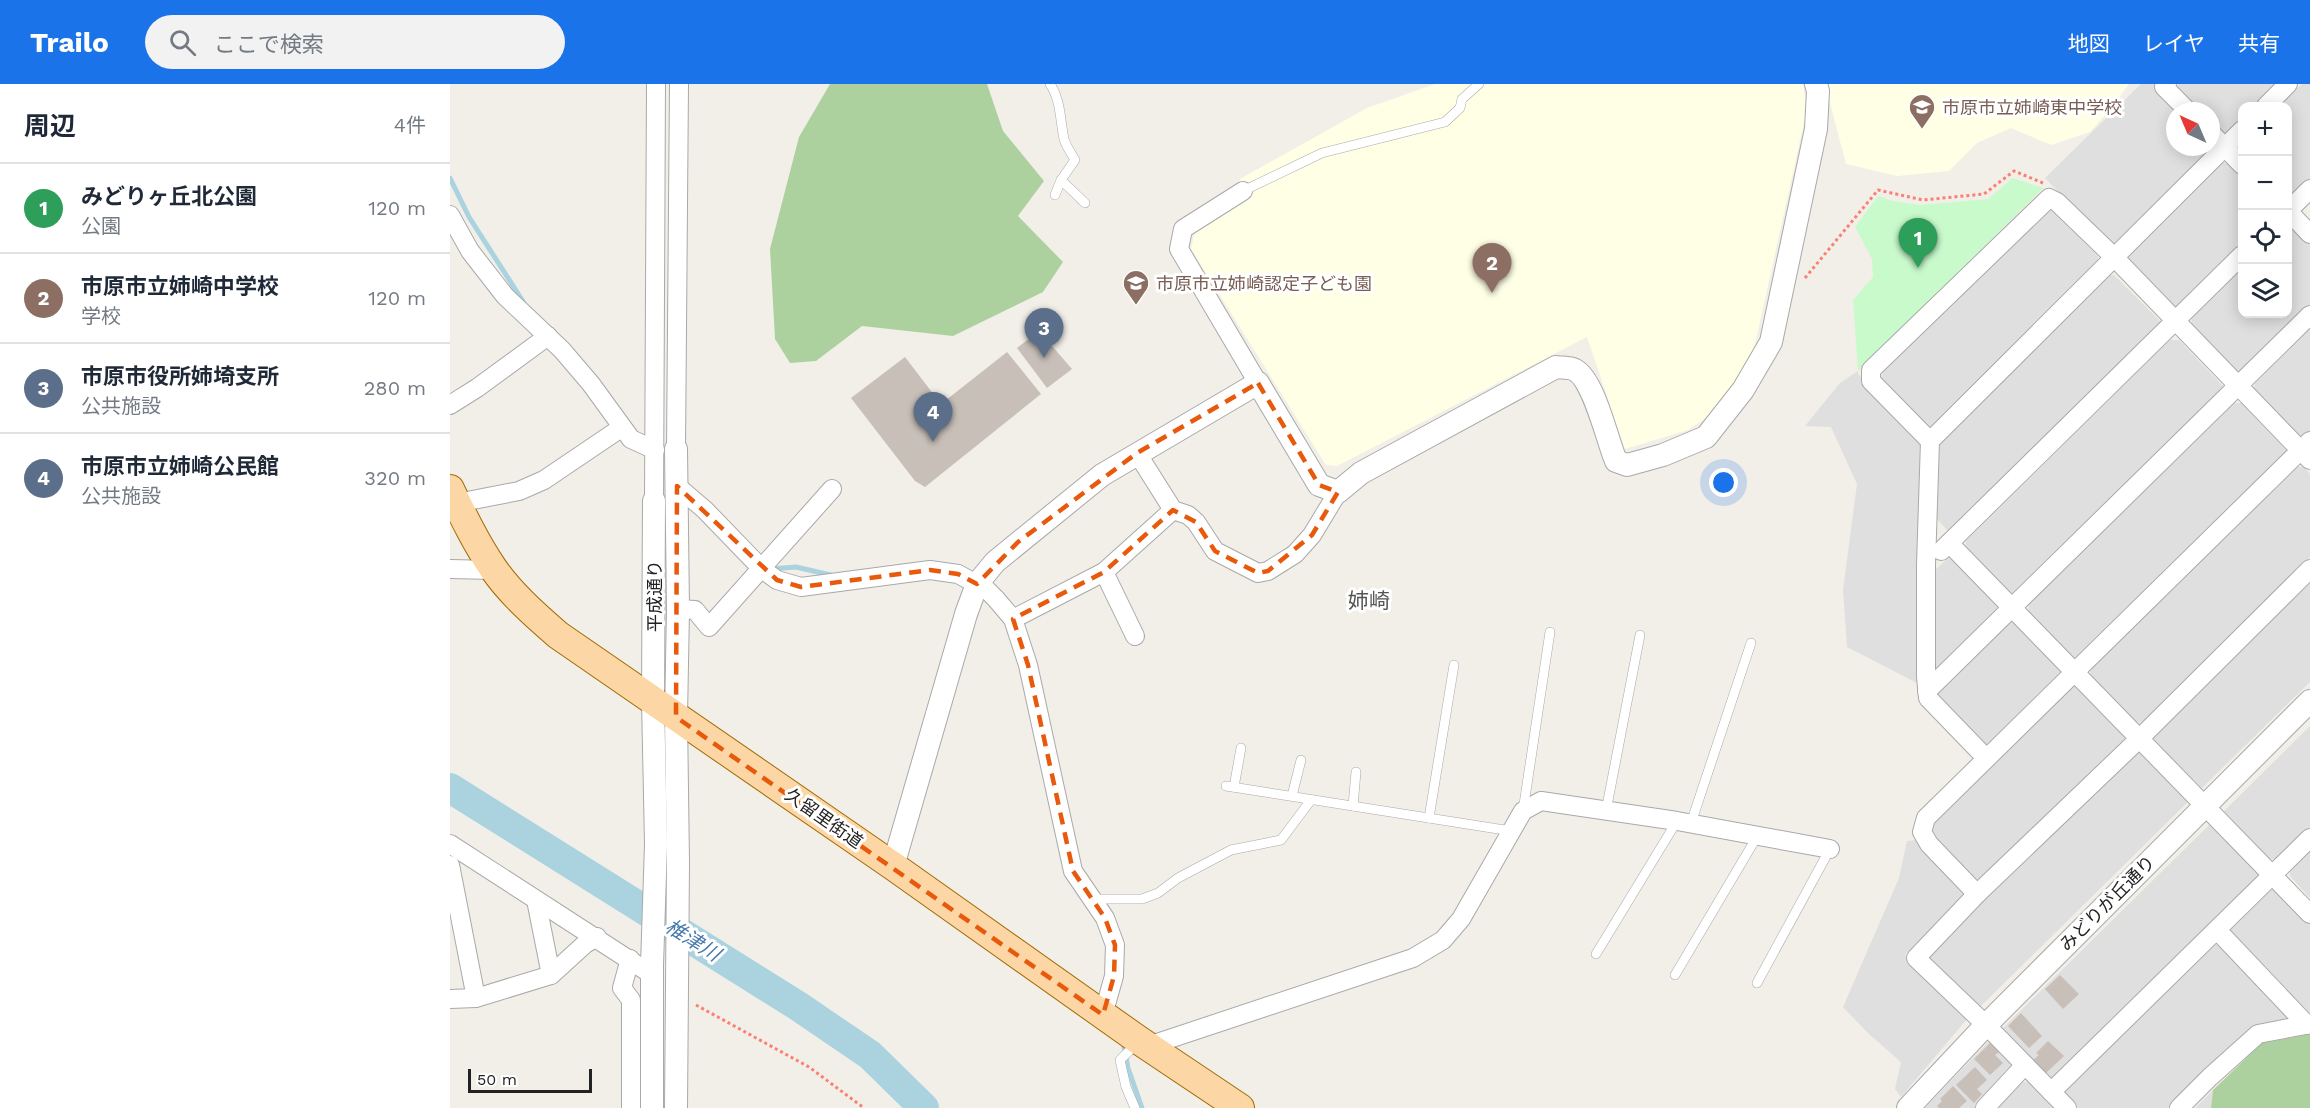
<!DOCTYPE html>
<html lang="ja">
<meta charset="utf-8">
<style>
body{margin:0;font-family:"Work Sans","Noto Sans JP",sans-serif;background:#f2f2f3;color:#1f2937}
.controls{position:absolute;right:18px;top:18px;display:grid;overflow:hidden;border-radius:12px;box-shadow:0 3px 15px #0003}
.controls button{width:54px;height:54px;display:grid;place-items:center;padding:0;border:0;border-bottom:2px solid #e0e1e3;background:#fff;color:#1f2937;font:30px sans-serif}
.compass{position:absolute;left:1716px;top:18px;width:54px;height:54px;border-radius:50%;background:#fff;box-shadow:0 3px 15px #0003;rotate:316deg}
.scale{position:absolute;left:18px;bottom:15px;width:124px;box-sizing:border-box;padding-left:6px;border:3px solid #222;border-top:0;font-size:16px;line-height:21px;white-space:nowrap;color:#222;-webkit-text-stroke:4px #fff;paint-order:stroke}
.you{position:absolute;left:1274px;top:399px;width:21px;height:21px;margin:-15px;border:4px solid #fff;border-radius:50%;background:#1a73e8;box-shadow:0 0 0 9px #1a73e833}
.badge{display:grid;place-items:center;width:39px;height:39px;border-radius:50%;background:#1a73e8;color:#fff;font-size:20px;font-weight:700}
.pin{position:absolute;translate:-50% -50px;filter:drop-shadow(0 2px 3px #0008)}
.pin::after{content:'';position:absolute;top:32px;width:21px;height:18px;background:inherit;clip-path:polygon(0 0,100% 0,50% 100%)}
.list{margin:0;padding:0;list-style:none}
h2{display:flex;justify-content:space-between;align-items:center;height:78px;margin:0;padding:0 24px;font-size:26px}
h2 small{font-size:20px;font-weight:400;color:#747a83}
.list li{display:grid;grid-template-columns:39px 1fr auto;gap:18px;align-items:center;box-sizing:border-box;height:90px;padding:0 24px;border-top:2px solid #e0e1e3}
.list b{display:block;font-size:22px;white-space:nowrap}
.list p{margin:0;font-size:20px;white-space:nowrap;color:#747a83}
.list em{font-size:20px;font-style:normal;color:#747a83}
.icon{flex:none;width:33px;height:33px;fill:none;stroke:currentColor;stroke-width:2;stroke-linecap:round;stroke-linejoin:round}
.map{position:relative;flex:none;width:1860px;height:1024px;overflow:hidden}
header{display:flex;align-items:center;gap:36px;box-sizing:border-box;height:84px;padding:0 30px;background:#1a73e8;color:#fff}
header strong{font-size:28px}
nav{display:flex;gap:33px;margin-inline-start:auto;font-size:21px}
.search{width:420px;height:54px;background:#f2f2f3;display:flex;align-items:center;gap:15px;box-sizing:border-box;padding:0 21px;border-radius:33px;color:#747a83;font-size:22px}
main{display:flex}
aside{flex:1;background:#fff}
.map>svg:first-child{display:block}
</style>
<header>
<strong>Trailo</strong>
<div class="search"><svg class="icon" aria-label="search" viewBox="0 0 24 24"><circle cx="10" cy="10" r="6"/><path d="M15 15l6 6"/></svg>ここで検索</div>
<nav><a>地図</a><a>レイヤ</a><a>共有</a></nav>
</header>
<main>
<aside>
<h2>周辺<small>4件</small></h2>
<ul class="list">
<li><span class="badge" style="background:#2e9e5b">1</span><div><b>みどりヶ丘北公園</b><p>公園</p></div><em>120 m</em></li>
<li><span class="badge" style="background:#8d6e63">2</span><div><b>市原市立姉崎中学校</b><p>学校</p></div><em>120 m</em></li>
<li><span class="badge" style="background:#5c6f8a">3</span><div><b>市原市役所姉埼支所</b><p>公共施設</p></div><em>280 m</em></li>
<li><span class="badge" style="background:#5c6f8a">4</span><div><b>市原市立姉崎公民館</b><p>公共施設</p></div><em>320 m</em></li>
</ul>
</aside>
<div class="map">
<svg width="1860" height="1024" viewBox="0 0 1860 1024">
<rect width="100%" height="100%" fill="#f2efe9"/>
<g fill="#e0dfdf">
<polygon points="1691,0 1704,0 1730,27 1725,27 1725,63 1761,63 1761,60 1762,69 1669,159 1660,160 1595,94"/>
<polygon points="1728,0 1830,0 1807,22 1792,22 1792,37 1779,50 1772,51 1761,40 1761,27 1748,27 1727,6"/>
<polygon points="1852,0 1860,0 1860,96 1843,113 1838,114 1838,22 1829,22"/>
<polygon points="1772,79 1781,79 1792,92 1792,164 1730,224 1723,223 1678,176 1679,171"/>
<polygon points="1595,127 1602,127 1648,172 1648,179 1483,342 1476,342 1431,295 1433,288"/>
<polygon points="1838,142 1844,143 1860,160 1860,223 1794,288 1786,286 1741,240 1742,234 1792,185 1792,230 1838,230"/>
<polygon points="1658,191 1664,191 1710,237 1710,245 1505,446 1498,447 1487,435 1487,358"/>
<polygon points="1860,244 1860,348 1856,352 1849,351 1804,304 1805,299"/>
<polygon points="1720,256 1729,256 1773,302 1772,309 1568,511 1559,512 1515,465 1516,457"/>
<polygon points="1408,287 1408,290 1473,358 1469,600 1397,563 1393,506 1407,400 1381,343 1355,342 1390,299"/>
<polygon points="1784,319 1792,319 1836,365 1836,372 1631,574 1623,575 1578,528 1579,520"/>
<polygon points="1846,383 1854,383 1860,390 1860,473 1693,638 1684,639 1640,592 1641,584"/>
<polygon points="1503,474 1550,521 1549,528 1488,586 1483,583 1483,488 1497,475"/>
<polygon points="1860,492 1860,598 1752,704 1702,655 1704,646"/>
<polygon points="1557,539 1566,539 1612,586 1610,594 1540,661 1533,661 1489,614 1488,609"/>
<polygon points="1629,602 1676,649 1674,656 1536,794 1526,795 1483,750 1483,739 1622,603"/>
<polygon points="1860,642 1860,744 1828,775 1820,775 1774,727"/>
<polygon points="1686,666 1693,666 1741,715 1528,925 1480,875 1480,868"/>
<polygon points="1762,738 1811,792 1605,995 1598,996 1551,946"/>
<polygon points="1466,756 1515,806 1515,813 1455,870 1518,934 1451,1013 1445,1005 1451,978 1419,950 1393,923 1449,794 1457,757"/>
<polygon points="1860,765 1860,814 1840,792 1840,784"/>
<polygon points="1828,804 1860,836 1860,932 1780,852 1781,844 1821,805"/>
<polygon points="1763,861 1771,861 1839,932 1836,938 1722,1024 1626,1024 1616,1013 1616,1006"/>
<polygon points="1539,957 1562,979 1562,987 1528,1024 1475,1024"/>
<polygon points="1569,998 1579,998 1605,1024 1545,1024"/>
<polygon points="1763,1006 1761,1024 1745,1024"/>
</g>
<g fill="#ffffe5">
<polygon points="985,0 1353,0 1357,25 1303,269 1266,325 1253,336 1238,346 1175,365 1137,253 887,382 876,381 741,165 745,147 797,114 790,95 917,24"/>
<polygon points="1375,0 1679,0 1662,23 1640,48 1601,61 1561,44 1527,59 1499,87 1447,92 1396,80"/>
</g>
<g fill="#add19e">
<polygon points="380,0 537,0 553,47 594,97 568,132 613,178 593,208 503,252 412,242 366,277 340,279 325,255 320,165 349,53"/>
<polygon points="1860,950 1860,1024 1761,1024 1763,1006 1812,959"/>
</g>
<polygon fill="#c8facc" points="1563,94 1593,104 1408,287 1403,216 1423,193 1422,175 1405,143 1428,112 1443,117 1470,121 1538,115"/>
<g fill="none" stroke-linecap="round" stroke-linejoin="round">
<g stroke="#aad3df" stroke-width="5">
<polyline points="0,94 19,133 74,219"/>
<polyline points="320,485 346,483 385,492"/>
<polyline points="673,958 678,984 692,1024"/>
</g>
<polyline stroke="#aad3df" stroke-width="30" points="0,704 348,922 420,971 474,1024"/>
</g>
<g fill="#c7bfb8">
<polygon points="589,247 622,285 597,304 567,264"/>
<polygon points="557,268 591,310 475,403 465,397 401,314 455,273 491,320"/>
<polygon points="1610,891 1629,910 1613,925 1595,905"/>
<polygon points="1571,929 1592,952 1579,964 1558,942"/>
<polygon points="1598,957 1614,972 1596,989 1583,976 1589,971 1586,969"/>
<polygon points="1540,959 1549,968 1545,971 1553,979 1540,991 1524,975"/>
<polygon points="1525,983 1537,996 1527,1005 1532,1010 1524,1019 1506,1001"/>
<polygon points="1503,1002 1517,1017 1509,1024 1489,1024 1487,1022 1492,1017 1490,1015"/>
</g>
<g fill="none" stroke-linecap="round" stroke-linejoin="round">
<g stroke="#a9a9a9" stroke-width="10">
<g id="service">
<path d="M600 0C611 16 610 36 614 55 616 62 621 69 625 76L611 96 605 111"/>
<polyline points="611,96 635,119"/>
<polyline points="793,107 872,69 995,38 1010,24 1012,15 1029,0"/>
<polyline points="776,702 1061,747"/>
<polyline points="784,703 791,664"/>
<polyline points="842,712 851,676"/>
<polyline points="903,722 906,688"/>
<polyline points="1073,727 1100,548"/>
<polyline points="1156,727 1190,551"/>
<polyline points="979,734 1004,581"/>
<polyline points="1241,739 1301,559"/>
<polyline points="642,815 692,815 708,809 728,794 781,766 831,756 861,716"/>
<polyline points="1146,870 1227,737"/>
<polyline points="1225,891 1308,751"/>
<polyline points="1307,899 1380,765"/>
<polyline points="685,1024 676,1003 670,976 688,958"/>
</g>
</g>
<g stroke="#a9a9a9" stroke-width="20">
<g id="minor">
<polyline points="1717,0 1714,3 1738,27"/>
<polyline points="1816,22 1838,0"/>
<polyline points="1761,49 1792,81"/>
<polyline points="793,107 733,145 729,165 808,299"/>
<polyline points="1838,127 1860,150"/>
<polyline points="1838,127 1860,105"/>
<polyline points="0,131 20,167 55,212 112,266 141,300 181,355 205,366"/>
<polyline points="0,321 27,304 98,252"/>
<polyline points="1480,357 1792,46"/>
<polyline points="226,365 229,0"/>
<polyline points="687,369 723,426 738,431 746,438 765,467 808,489 818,487 845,470 862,451 888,408"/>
<polyline points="227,402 255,426 312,485 327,496 351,503 480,486 508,490 536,505 546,515 563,535 578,581 623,787 655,834 665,861 664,892 653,931"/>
<polyline points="204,417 206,0"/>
<polyline points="7,419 69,407 94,396 171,344"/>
<polyline points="1499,459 1860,830"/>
<polyline points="1491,467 1792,171"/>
<polyline points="0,485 44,486"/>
<polyline points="654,488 685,552"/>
<polyline points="228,525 245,526 259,543 382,405"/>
<polyline points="563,535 654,488 723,426"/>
<polyline points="1477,607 1860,231"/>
<polyline points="1536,674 1478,614 1476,593 1476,481 1480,357 1421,297 1421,286 1599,114 1607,118 1664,173 1860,376"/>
<polyline points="0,760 201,890"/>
<polyline points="0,781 26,914"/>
<polyline points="1527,810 1479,760 1472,748 1476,734 1860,357"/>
<polyline points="86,816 101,891"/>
<polyline points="1767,846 1857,941"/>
<polyline points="180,875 172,904 181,916 181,1024"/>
<polyline points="0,915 26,914 101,891 135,860 147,853"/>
<polyline points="698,962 963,874 993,856 1011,835 1073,727 1091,717 1227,737 1380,765"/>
<polyline points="1601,1008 1860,754"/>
<polyline points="1535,1024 1575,981"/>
<polyline points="1617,1024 1536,941 1466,874 1527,810 1689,655 1860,485"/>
<polyline points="1729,1024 1760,993 1808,950 1860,940"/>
</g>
</g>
<g stroke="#a9a9a9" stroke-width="24">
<g id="tertiary">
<path d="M443 782 516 530 527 500 545 478 652 391 808 299 869 401 888 408 911 389 1106 283C1112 284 1120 283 1125 286 1144 296 1157 356 1166 377L1177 381 1213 371 1256 353 1293 306 1321 258 1366 45 1368 7 1366 0"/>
<polyline points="202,1024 202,881 206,760 203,616 204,417"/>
<polyline points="226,1024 228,779 226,633 228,525 226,365"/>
<polyline points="1458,1024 1536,941 1860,617"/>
</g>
</g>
<g stroke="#a06b00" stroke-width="30">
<path id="primary" d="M0 405C13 432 26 459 43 484 60 509 85 531 108 551L443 782 690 957 790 1024"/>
</g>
<g stroke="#fa8072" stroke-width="3" stroke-dasharray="3 3" stroke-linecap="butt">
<polyline points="1355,194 1428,106 1473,116 1534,110 1564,87 1593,99"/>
<polyline points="246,921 359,983 414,1024"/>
</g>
<use href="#service" stroke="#fff" stroke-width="9"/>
<use href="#minor" stroke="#fff" stroke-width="18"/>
<use href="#tertiary" stroke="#fff" stroke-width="22"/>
<use href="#primary" stroke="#fcd6a4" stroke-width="28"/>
</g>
<path fill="none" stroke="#e8590c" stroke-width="4.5" stroke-dasharray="12 8" stroke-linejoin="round" d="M808 299 869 401 888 408 862 451 818 487 808 489 765 467 746 438 723 426 654 488 563 535 578 581 623 787 655 834 665 861 664 892 653 931 226 633 227 402 327 496 351 503 480 486 508 490 527 500 568 458 687 369Z"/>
<defs>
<g id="school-pin" transform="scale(1.35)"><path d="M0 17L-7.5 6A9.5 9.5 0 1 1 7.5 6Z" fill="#8d6e63" stroke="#fff"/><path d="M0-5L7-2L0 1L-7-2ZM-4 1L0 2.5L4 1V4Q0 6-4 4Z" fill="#fff"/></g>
</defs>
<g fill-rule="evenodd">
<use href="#school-pin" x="1472" y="23"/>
<use href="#school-pin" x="686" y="199"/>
</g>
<g text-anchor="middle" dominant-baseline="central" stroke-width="6" stroke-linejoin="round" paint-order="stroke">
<g font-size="18" fill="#785e54" stroke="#fff" text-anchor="start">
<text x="1492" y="23">市原市立姉崎東中学校</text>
<text x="706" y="199">市原市立姉崎認定子ども園</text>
</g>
<g font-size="18" fill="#222" stroke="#fff">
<text transform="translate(204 512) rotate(-90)">平成通り</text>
<text transform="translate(374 734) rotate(35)">久留里街道</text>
<text transform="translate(1657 819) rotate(-45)">みどりが丘通り</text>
</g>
<g font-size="20" font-style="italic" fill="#4a7aab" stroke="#fff">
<text transform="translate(243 856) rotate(32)">椎津川</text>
</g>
<g font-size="21" fill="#555" stroke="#fff">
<text x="919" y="516">姉崎</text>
</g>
</g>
</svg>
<div class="controls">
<button>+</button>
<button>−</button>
<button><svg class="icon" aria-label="locate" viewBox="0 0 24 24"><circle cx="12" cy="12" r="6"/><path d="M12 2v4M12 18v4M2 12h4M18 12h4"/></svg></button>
<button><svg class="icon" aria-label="layers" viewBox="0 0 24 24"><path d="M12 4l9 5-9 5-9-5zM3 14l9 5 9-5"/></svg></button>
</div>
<svg class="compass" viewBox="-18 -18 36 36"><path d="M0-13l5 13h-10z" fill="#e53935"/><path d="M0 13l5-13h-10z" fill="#747a83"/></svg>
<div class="scale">50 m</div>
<div class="you"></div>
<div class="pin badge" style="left:1468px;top:184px;background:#2e9e5b">1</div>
<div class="pin badge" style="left:1042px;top:209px;background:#8d6e63">2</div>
<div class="pin badge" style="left:594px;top:274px;background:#5c6f8a">3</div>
<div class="pin badge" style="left:483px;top:358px;background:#5c6f8a">4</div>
</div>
</main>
